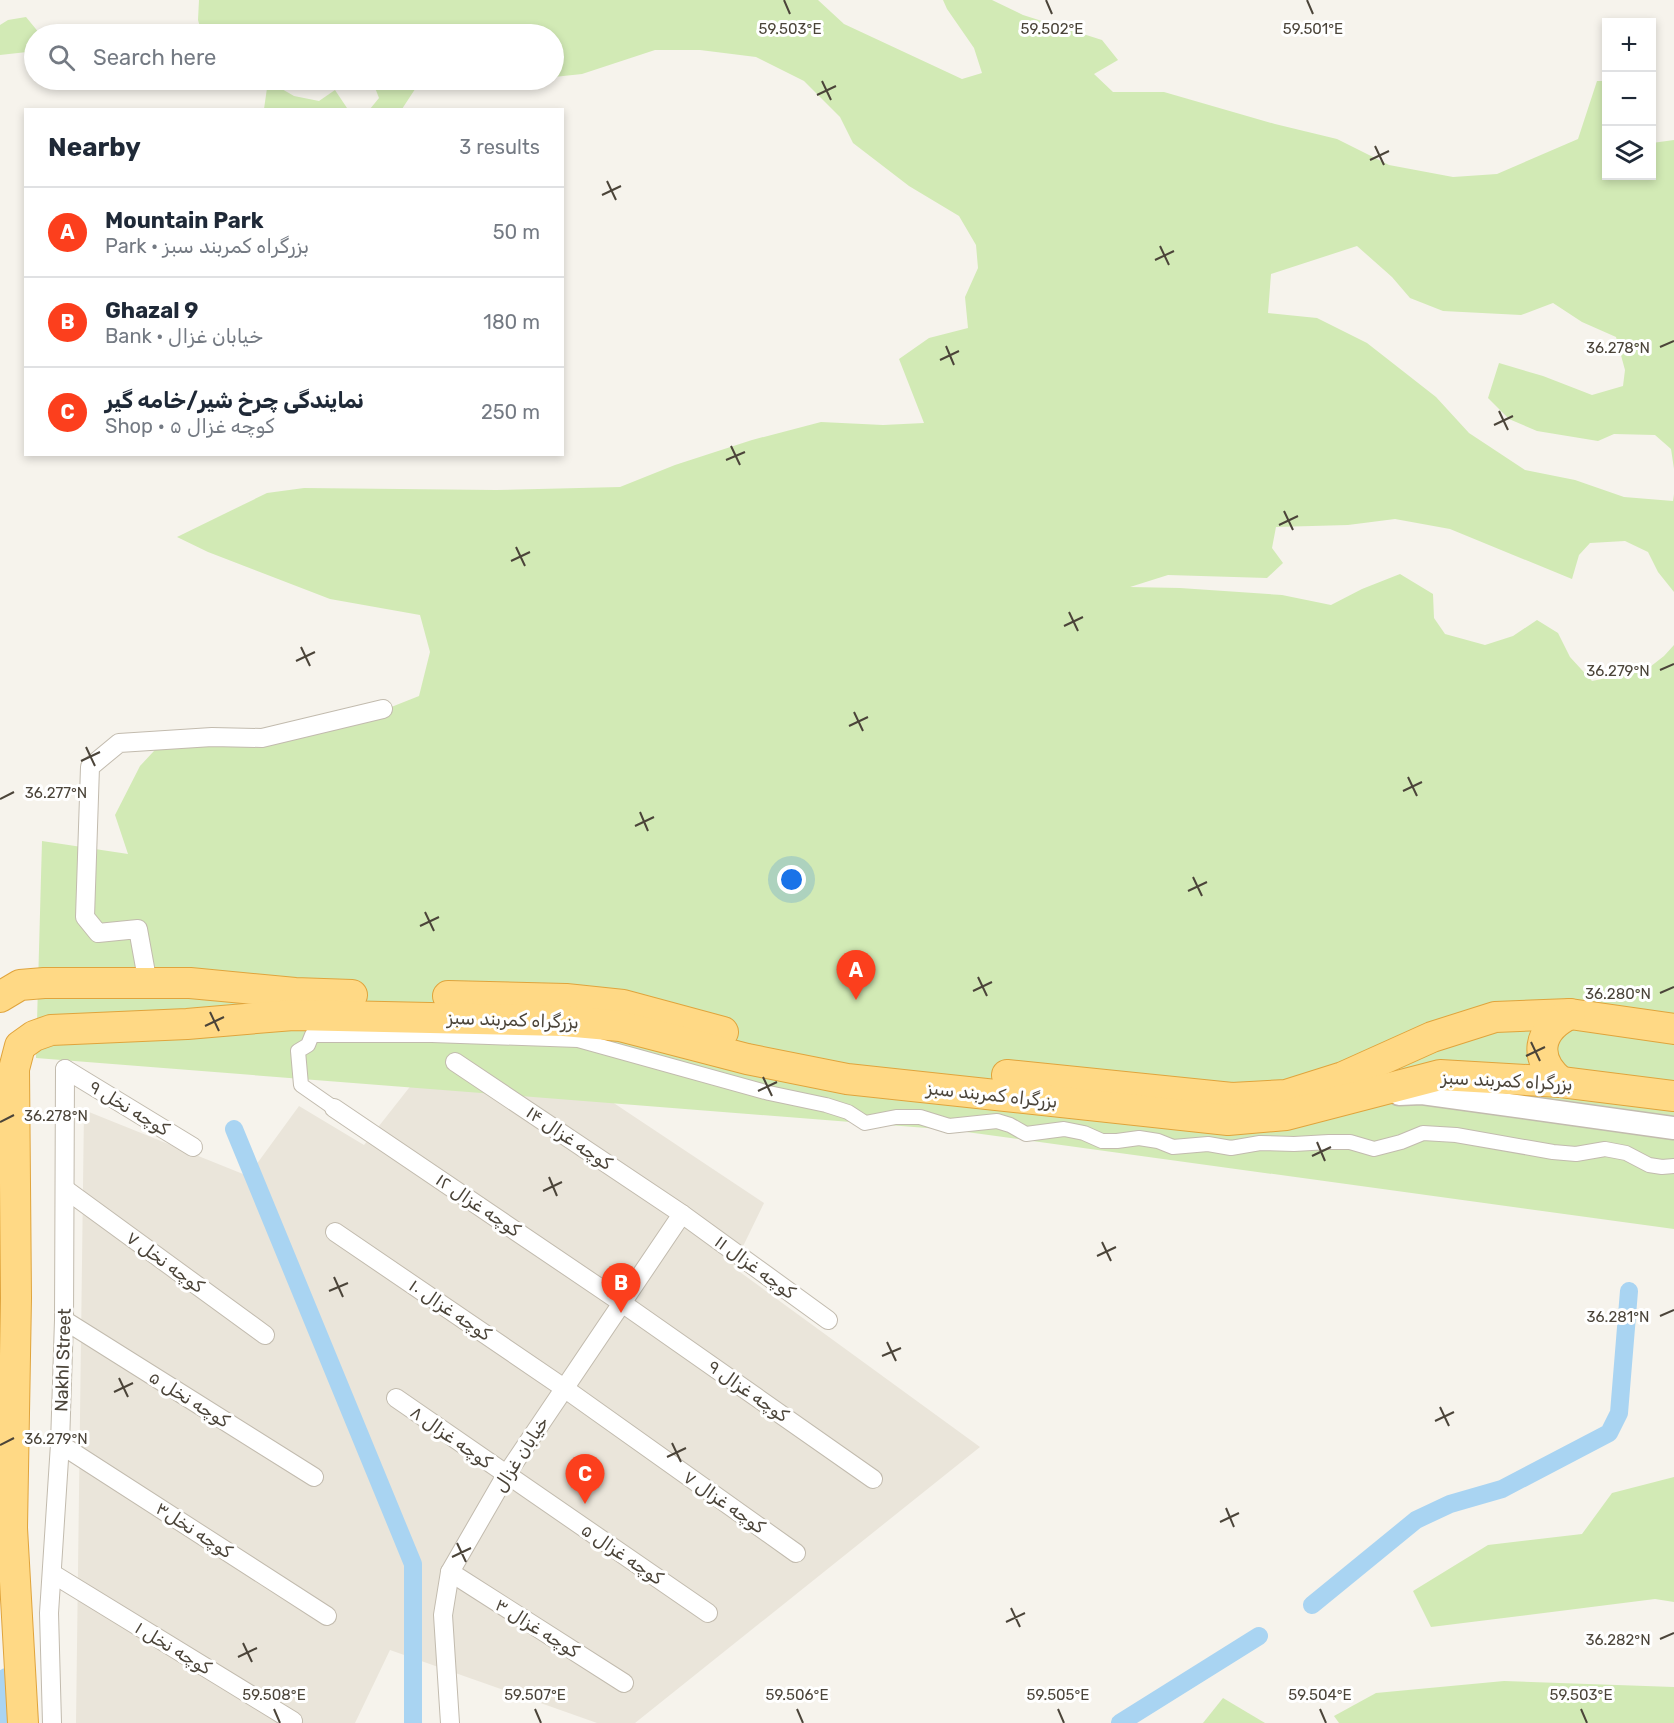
<!DOCTYPE html>
<meta charset="utf-8">
<style>
body{margin:0;font-family:Rubik,"Noto Naskh Arabic",sans-serif;background:#f2f2f3;color:#1f2937}
.controls{position:absolute;right:18px;top:18px;display:grid;overflow:hidden;border-radius:0px;box-shadow:0 3px 9px #0003}
.controls button{width:54px;height:54px;display:grid;place-items:center;padding:0;border:0;border-bottom:2px solid #e0e1e3;background:#fff;color:#1f2937;font:30px sans-serif}
.you{position:absolute;left:792px;top:880px;width:21px;height:21px;margin:-15px;border:4px solid #fff;border-radius:50%;background:#1a73e8;box-shadow:0 0 0 9px #1a73e833}
.badge{display:grid;place-items:center;width:39px;height:39px;border-radius:50%;background:#fc3f1d;color:#fff;font-size:20px;font-weight:700}
.pin{position:absolute;translate:-50% -50px;filter:drop-shadow(0 2px 3px #0008)}
.pin::after{content:'';position:absolute;top:32px;width:21px;height:18px;background:inherit;clip-path:polygon(0 0,100% 0,50% 100%)}
.list{margin:0;padding:0;list-style:none}
h2{display:flex;justify-content:space-between;align-items:center;height:78px;margin:0;padding:0 24px;font-size:26px}
h2 small{font-size:20px;font-weight:400;color:#747a83}
.list li{display:grid;grid-template-columns:39px 1fr auto;gap:18px;align-items:center;box-sizing:border-box;height:90px;padding:0 24px;border-top:2px solid #e0e1e3}
.list b{display:block;font-size:22px;white-space:nowrap}
.list p{margin:0;font-size:20px;white-space:nowrap;color:#747a83}
.list em{font-size:20px;font-style:normal;color:#747a83}
.icon{flex:none;width:33px;height:33px;fill:none;stroke:currentColor;stroke-width:2;stroke-linecap:round;stroke-linejoin:round}
.map{position:relative;flex:none;width:1674px;height:1723px;overflow:hidden}
.search{position:absolute;background:#fff;box-shadow:0 3px 9px #0003;left:24px;top:24px;width:540px;height:66px;display:flex;align-items:center;gap:15px;box-sizing:border-box;padding:0 21px;border-radius:33px;color:#747a83;font-size:22px}
.panel{position:absolute;background:#fff;box-shadow:0 3px 9px #0003;left:24px;top:108px;width:540px;height:348px;border-radius:0px}
.map>svg:first-child{display:block}
</style>
<div class="map">
<svg width="1674" height="1723" viewBox="0 0 1674 1723">
<rect width="100%" height="100%" fill="#f6f3ec"/>
<polygon fill="#eae5da" points="531,1048 764,1203 733,1267 980,1447 635,1723 597,1723 390,1650 355,1723 76,1723 84,1110 248,1176 299,1106 364,1145 416,1079"/>
<g fill="#d2eab5">
<polygon points="199,0 818,0 844,24 962,79 982,73 974,48 947,9 943,0 992,0 1023,15 1102,40 1118,60 1094,74 1113,92 1164,92 1275,124 1337,139 1389,165 1453,177 1497,174 1578,139 1597,81 1606,81 1606,176 1652,176 1652,143 1674,140 1674,469 1671,449 1655,435 1614,434 1598,441 1537,431 1509,419 1488,398 1499,363 1543,376 1592,395 1623,386 1625,370 1616,337 1582,322 1553,303 1521,315 1443,311 1410,298 1392,277 1357,246 1271,274 1268,313 1317,318 1367,343 1436,397 1469,433 1525,470 1575,480 1624,497 1673,501 1674,494 1674,592 1658,572 1648,552 1625,541 1590,543 1579,555 1572,579 1450,529 1395,519 1348,525 1276,527 1272,548 1283,563 1267,578 1168,575 1130,587 1180,588 1282,595 1331,605 1362,589 1400,574 1433,594 1434,618 1445,634 1485,645 1513,636 1537,620 1558,633 1570,657 1592,681 1646,670 1664,656 1674,645 1674,1229 952,1130 36,1058 42,841 128,854 115,815 140,766 167,737 341,727 419,696 430,652 420,615 330,599 208,552 177,537 267,493 304,488 496,490 620,487 675,465 752,440 821,422 883,425 924,423 899,359 929,338 968,328 965,297 978,268 976,245 959,216 909,186 853,143 840,117 804,81 756,57 700,50 655,50 582,74 554,77 554,34 202,34 198,20"/>
<polygon points="26,17 40,34 34,34 34,47 27,52 0,55 0,25 8,20"/>
<polygon points="372,80 421,80 402,109 370,109 379,98"/>
<polygon points="268,81 294,96 319,101 335,90 347,108 351,109 264,109"/>
<polygon points="1674,1477 1674,1602 1655,1599 1431,1627 1413,1591 1488,1545 1582,1534 1612,1493"/>
<polygon points="1504,1681 1674,1687 1674,1723 1339,1723 1334,1716 1376,1693"/>
<polygon points="1223,1698 1265,1723 1203,1723"/>
</g>
<g fill="none" stroke-linecap="round" stroke-linejoin="round">
<g stroke="#a9d4f2" stroke-width="18">
<polyline points="234,1129 413,1564 413,1723"/>
<polyline points="1312,1605 1416,1520 1450,1504 1502,1489 1609,1433 1619,1413 1629,1291"/>
<polyline points="6,1677 8,1722"/>
<polyline points="1120,1723 1259,1636"/>
</g>
<g stroke="#c2bbae" stroke-width="16">
<polyline id="pedestrian" points="334,1108 301,1085 298,1051 308,1045 312,1035 432,1035 578,1040 769,1093 826,1105 848,1112 865,1123 896,1117 920,1117 949,1126 997,1121 1010,1125 1026,1134 1064,1129 1084,1133 1102,1141 1117,1141 1139,1138 1158,1141 1173,1147 1208,1144 1231,1148 1260,1143 1294,1144 1329,1142 1350,1142 1374,1149 1401,1142 1423,1133 1456,1135 1553,1152 1576,1154 1605,1149 1626,1153 1649,1165 1662,1167 1674,1166"/>
</g>
<g stroke="#c2bbae" stroke-width="20">
<g id="minor">
<polyline points="148,984 138,929 98,933 85,917 90,767 119,743 212,737 262,738 383,709"/>
<polyline points="455,1062 682,1214 828,1320"/>
<polyline points="65,1069 193,1147"/>
<polyline points="334,1108 622,1303 873,1479"/>
<polyline points="65,1189 265,1335"/>
<polyline points="335,1232 564,1388 796,1553"/>
<polyline points="64,1320 314,1477"/>
<polyline points="396,1398 708,1613"/>
<polyline points="60,1444 327,1616"/>
<polyline points="450,1572 624,1683"/>
<polyline points="53,1574 293,1721"/>
<polyline points="52,1723 49,1613 60,1444 64,1320 65,1069"/>
<polyline points="450,1723 443,1615 450,1572 506,1475 682,1214"/>
</g>
</g>
<g stroke="#c2bbae" stroke-width="25">
<polyline id="tertiary" points="1399,1094 1422,1093 1674,1128"/>
</g>
<g stroke="#e0a43c" stroke-width="32">
<g id="trunk">
<polyline points="448,996 566,999 623,1005 723,1032"/>
<polyline points="0,997 20,985 44,983 190,983 295,993 352,995"/>
<polyline points="1007,1075 1232,1098 1286,1095 1343,1077 1432,1037 1495,1017 1570,1014 1674,1029"/>
<path d="M1561 1082C1533 1059 1537 1030 1570 1014"/>
<polyline points="23,1723 12,1528 16,1298 14,1069 20,1046 34,1036 51,1030 187,1024 293,1015 564,1021 620,1026 747,1059 847,1079 1228,1120 1286,1115 1440,1075 1561,1082 1674,1096"/>
</g>
</g>
<use href="#pedestrian" stroke="#fff" stroke-width="14"/>
<use href="#minor" stroke="#fff" stroke-width="18"/>
<use href="#tertiary" stroke="#fff" stroke-width="22"/>
<use href="#trunk" stroke="#ffd985" stroke-width="30"/>
</g>
<path fill="none" stroke="#4b4439" stroke-width="2" d="M784 0 790 14M1046 0 1052 14M1307 0 1313 14M822 81 831 100M817 95 836 86M1375 146 1384 165M1370 160 1389 151M607 181 616 200M602 195 621 186M1160 246 1169 265M1155 260 1174 251M946 346 954 365M1660 347 1674 341M940 360 959 351M1499 411 1508 430M1494 425 1513 416M731 446 740 465M726 460 745 452M1284 511 1293 530M1279 525 1298 516M516 547 525 566M511 561 530 552M1069 612 1078 631M1064 626 1083 617M301 647 310 666M296 661 315 652M1660 670 1674 664M854 712 863 731M849 726 868 717M86 747 95 766M81 761 100 752M1408 777 1417 796M1403 791 1422 782M0 799 14 792M640 812 648 831M635 826 654 817M1193 877 1202 896M1188 891 1207 882M425 912 434 931M420 926 439 917M978 977 987 996M973 991 992 982M1660 993 1674 987M210 1012 219 1031M205 1026 224 1017M1531 1042 1540 1061M1526 1056 1545 1047M763 1077 772 1096M758 1091 777 1082M0 1122 14 1115M1317 1142 1325 1161M1312 1156 1331 1147M549 1177 557 1196M543 1191 562 1182M1102 1242 1111 1261M1097 1256 1116 1247M334 1277 343 1297M329 1291 348 1283M1660 1316 1674 1310M887 1342 896 1361M882 1356 901 1348M119 1378 128 1397M114 1392 133 1383M1440 1407 1449 1426M1435 1421 1454 1412M672 1443 681 1462M0 1445 14 1438M667 1457 686 1448M1226 1508 1234 1527M1220 1522 1239 1513M457 1543 466 1562M452 1557 471 1548M1011 1608 1020 1627M1006 1622 1025 1613M1660 1639 1674 1633M243 1643 252 1662M238 1657 257 1648M274 1709 280 1723M535 1709 541 1723M797 1709 803 1723M1058 1709 1064 1723M1320 1709 1326 1723M1581 1709 1587 1723"/>
<g text-anchor="middle" dominant-baseline="central" stroke-width="6" stroke-linejoin="round" paint-order="stroke">
<g font-size="18" fill="#4b4439" stroke="#fff">
<text transform="translate(513 1020) rotate(2)">بزرگراه کمربند سبز</text>
<text transform="translate(1507 1081) rotate(3)">بزرگراه کمربند سبز</text>
<text transform="translate(992 1095) rotate(6)">بزرگراه کمربند سبز</text>
<text transform="translate(129 1108) rotate(31)">کوچه نخل ۹</text>
<text transform="translate(569 1138) rotate(34)">کوچه غزال ۱۴</text>
<text transform="translate(478 1205) rotate(34)">کوچه غزال ۱۲</text>
<text transform="translate(165 1262) rotate(36)">کوچه نخل ۷</text>
<text transform="translate(755 1267) rotate(36)">کوچه غزال ۱۱</text>
<text transform="translate(450 1310) rotate(34)">کوچه غزال ۱۰</text>
<text transform="translate(63 1360) rotate(-88)">Nakhl Street</text>
<text transform="translate(748 1391) rotate(35)">کوچه غزال ۹</text>
<text transform="translate(189 1399) rotate(32)">کوچه نخل ۵</text>
<text transform="translate(451 1437) rotate(35)">کوچه غزال ۸</text>
<text transform="translate(521 1454) rotate(-57)">خیابان غزال</text>
<text transform="translate(724 1502) rotate(35)">کوچه غزال ۷</text>
<text transform="translate(194 1530) rotate(33)">کوچه نخل۳</text>
<text transform="translate(622 1554) rotate(34)">کوچه غزال ۵</text>
<text transform="translate(537 1628) rotate(32)">کوچه غزال ۳</text>
<text transform="translate(173 1648) rotate(31)">کوچه نخل ۱</text>
</g>
</g>
<g font-size="15" text-anchor="middle" fill="#4b4439" stroke="#fff" stroke-width="6" stroke-linejoin="round" paint-order="stroke">
<text x="790" y="34">59.503°E</text>
<text x="1052" y="34">59.502°E</text>
<text x="1313" y="34">59.501°E</text>
<text x="1618" y="353">36.278°N</text>
<text x="1618" y="676">36.279°N</text>
<text x="56" y="798">36.277°N</text>
<text x="1618" y="999">36.280°N</text>
<text x="56" y="1121">36.278°N</text>
<text x="1618" y="1322">36.281°N</text>
<text x="56" y="1444">36.279°N</text>
<text x="1618" y="1645">36.282°N</text>
<text x="274" y="1700">59.508°E</text>
<text x="535" y="1700">59.507°E</text>
<text x="797" y="1700">59.506°E</text>
<text x="1058" y="1700">59.505°E</text>
<text x="1320" y="1700">59.504°E</text>
<text x="1581" y="1700">59.503°E</text>
</g>
</svg>
<div class="controls">
<button>+</button>
<button>−</button>
<button><svg class="icon" aria-label="layers" viewBox="0 0 24 24"><path d="M12 4l9 5-9 5-9-5zM3 14l9 5 9-5"/></svg></button>
</div>
<div class="you"></div>
<div class="pin badge" style="left:856px;top:1000px">A</div>
<div class="pin badge" style="left:621px;top:1313px">B</div>
<div class="pin badge" style="left:585px;top:1504px">C</div>
<div class="search"><svg class="icon" aria-label="search" viewBox="0 0 24 24"><circle cx="10" cy="10" r="6"/><path d="M15 15l6 6"/></svg>Search here</div>
<section class="panel">
<h2>Nearby<small>3 results</small></h2>
<ul class="list">
<li><span class="badge">A</span><div><b>Mountain Park</b><p>Park · بزرگراه کمربند سبز</p></div><em>50 m</em></li>
<li><span class="badge">B</span><div><b>Ghazal 9</b><p>Bank · خیابان غزال</p></div><em>180 m</em></li>
<li><span class="badge">C</span><div><b>نمایندگی چرخ شیر/خامه گیر</b><p>Shop · کوچه غزال ۵</p></div><em>250 m</em></li>
</ul>
</section>
</div>
